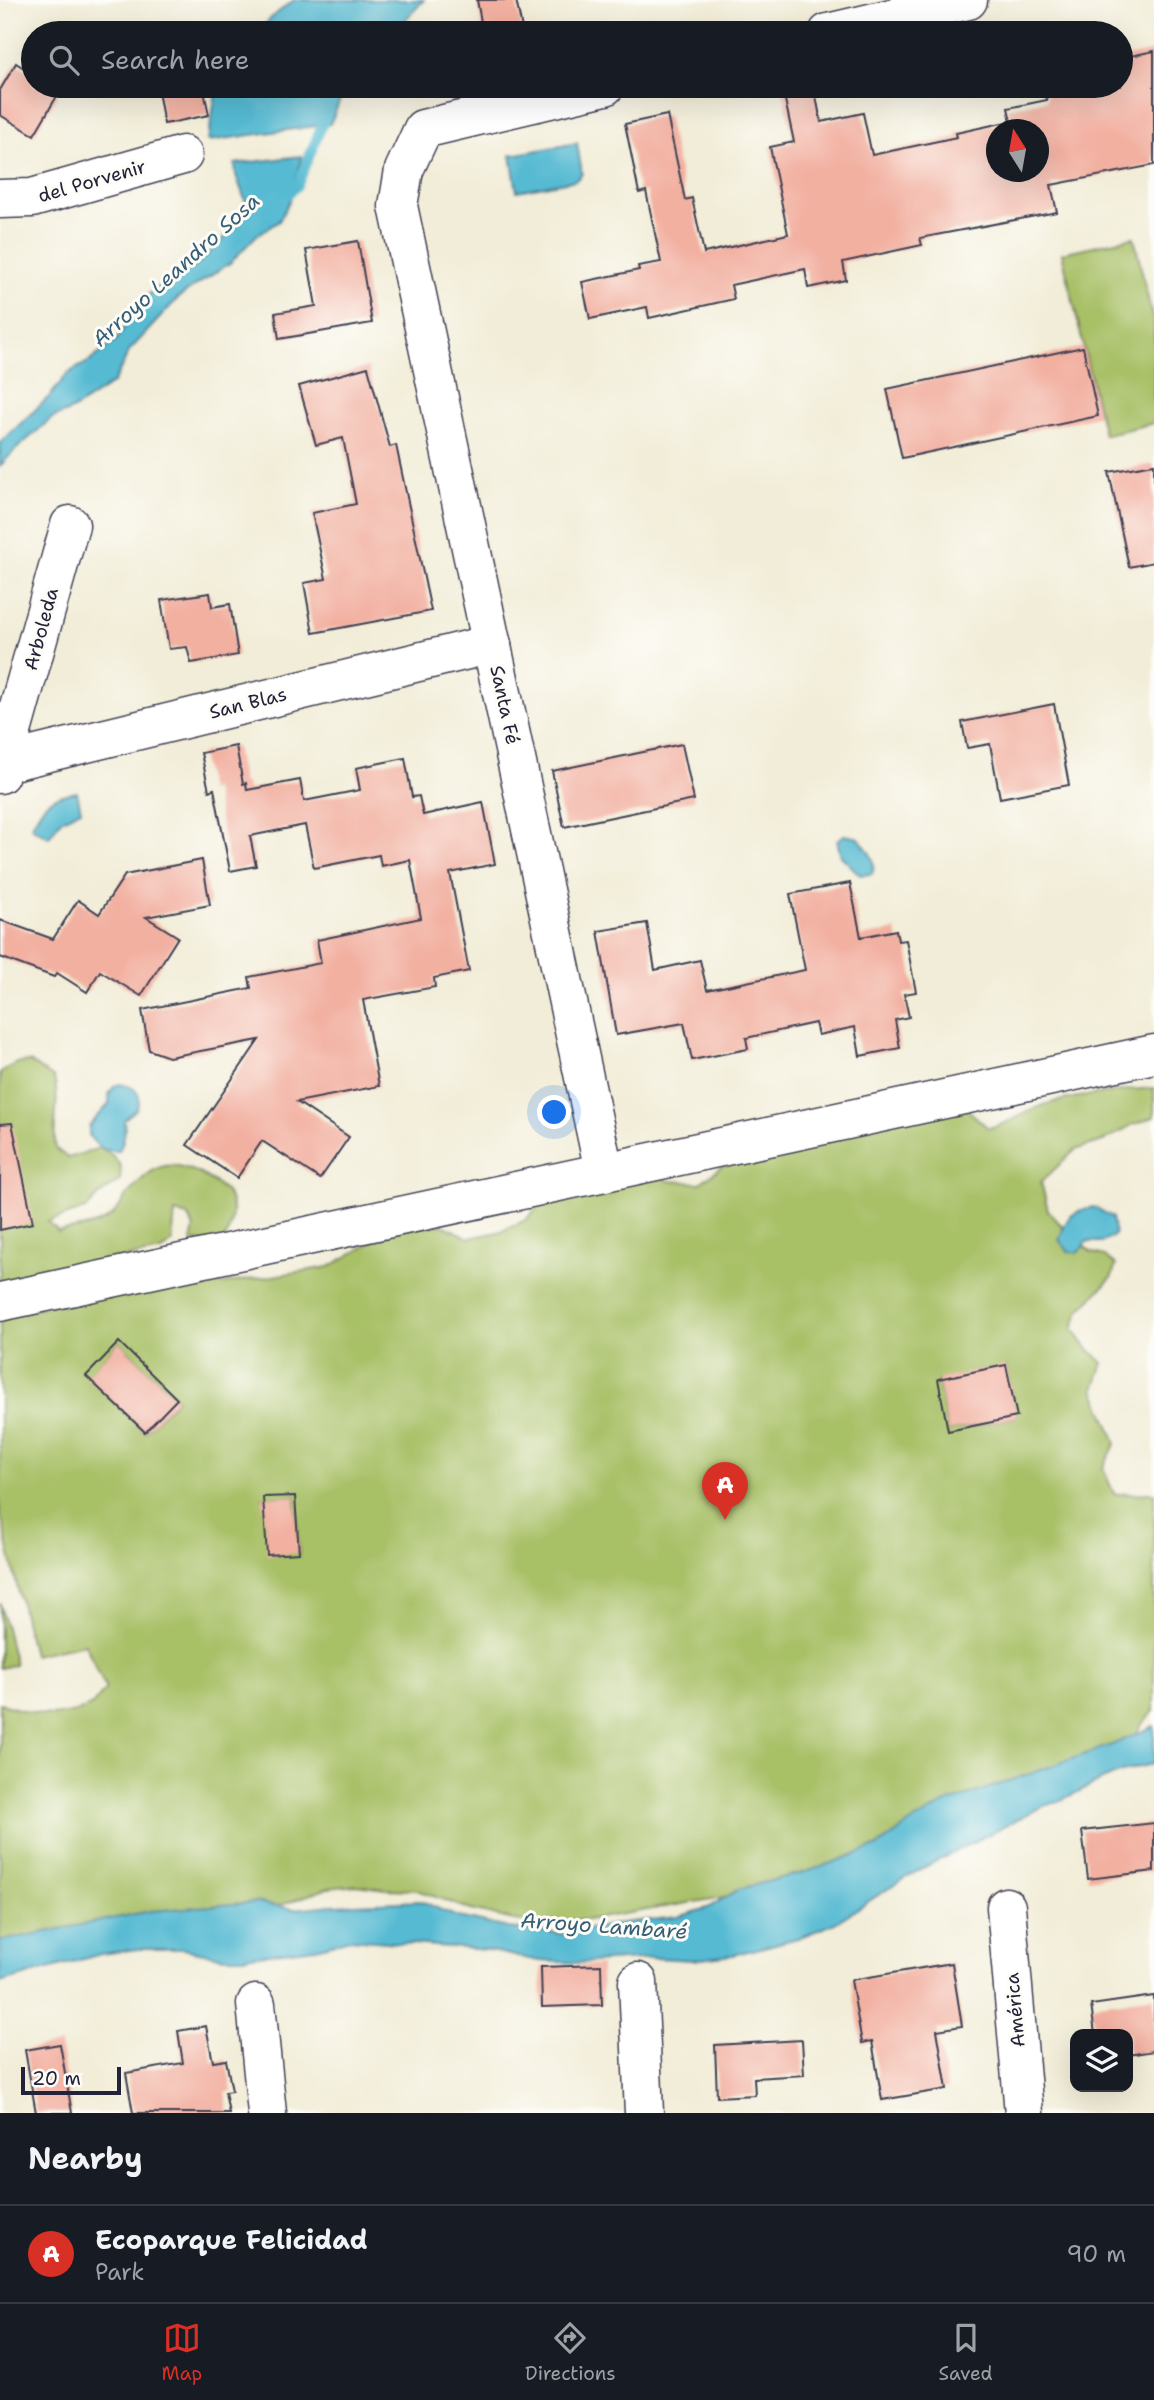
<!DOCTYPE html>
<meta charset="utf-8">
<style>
body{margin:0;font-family:"Shantell Sans",sans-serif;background:#20242c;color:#f1f3f6}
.controls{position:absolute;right:21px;bottom:21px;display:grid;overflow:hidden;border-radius:14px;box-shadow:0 7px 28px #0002}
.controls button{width:63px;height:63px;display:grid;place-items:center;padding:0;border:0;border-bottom:2px solid #363941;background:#171b24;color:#f1f3f6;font:35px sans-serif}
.compass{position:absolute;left:986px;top:119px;width:63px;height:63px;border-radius:50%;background:#171b24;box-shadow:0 7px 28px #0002;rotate:349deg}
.scale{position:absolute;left:21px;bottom:18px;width:100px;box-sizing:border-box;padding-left:7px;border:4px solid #22223b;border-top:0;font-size:19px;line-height:24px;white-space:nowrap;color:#22223b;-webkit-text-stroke:5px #fdfcf7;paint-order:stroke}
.you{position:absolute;left:555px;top:1113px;width:24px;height:24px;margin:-18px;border:5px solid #fff;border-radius:50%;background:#1a73e8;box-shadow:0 0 0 10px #1a73e833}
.badge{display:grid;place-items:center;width:46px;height:46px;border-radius:50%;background:#d93025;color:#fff;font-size:23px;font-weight:700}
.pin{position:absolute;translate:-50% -58px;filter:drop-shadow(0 2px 4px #0008)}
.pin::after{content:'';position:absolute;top:37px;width:24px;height:21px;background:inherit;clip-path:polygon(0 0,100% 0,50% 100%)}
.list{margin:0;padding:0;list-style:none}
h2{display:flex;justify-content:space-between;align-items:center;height:91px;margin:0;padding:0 28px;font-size:30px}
h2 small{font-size:23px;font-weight:400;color:#9ea1a6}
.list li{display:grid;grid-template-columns:46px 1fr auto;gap:21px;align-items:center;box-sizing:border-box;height:98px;padding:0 28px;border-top:2px solid #363941}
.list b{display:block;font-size:26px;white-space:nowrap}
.list p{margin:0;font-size:23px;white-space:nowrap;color:#9ea1a6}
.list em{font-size:23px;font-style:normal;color:#9ea1a6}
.icon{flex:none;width:38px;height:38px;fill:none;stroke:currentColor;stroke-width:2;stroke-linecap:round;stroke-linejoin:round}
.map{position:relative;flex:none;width:1154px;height:2113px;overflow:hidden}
.search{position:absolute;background:#171b24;box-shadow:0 7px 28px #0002;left:21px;right:21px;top:21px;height:77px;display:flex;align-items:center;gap:18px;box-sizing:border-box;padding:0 24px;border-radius:38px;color:#9ea1a6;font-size:26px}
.sheet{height:189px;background:#171b24}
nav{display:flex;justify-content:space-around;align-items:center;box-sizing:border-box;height:98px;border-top:2px solid #363941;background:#171b24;font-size:19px;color:#9ea1a6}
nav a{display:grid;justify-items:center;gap:4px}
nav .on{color:#d93025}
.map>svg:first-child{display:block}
</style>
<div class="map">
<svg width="1154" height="2113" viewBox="0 0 1154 2113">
<rect width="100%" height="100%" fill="#fdfcf7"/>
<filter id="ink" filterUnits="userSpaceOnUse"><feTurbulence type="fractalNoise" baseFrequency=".0143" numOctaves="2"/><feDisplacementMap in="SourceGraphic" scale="14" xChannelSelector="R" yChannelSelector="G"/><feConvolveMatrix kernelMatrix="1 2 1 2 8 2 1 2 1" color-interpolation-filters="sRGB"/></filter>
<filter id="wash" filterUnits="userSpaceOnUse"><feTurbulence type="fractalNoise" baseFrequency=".00686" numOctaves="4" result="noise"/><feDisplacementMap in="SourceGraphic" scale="28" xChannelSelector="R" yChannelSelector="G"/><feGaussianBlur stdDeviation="1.57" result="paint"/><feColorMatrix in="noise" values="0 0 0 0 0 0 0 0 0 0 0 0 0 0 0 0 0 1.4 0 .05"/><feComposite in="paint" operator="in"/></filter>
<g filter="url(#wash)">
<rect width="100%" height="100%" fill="#f2edd8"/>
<g fill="#a8c066" stroke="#657150" stroke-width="2" fill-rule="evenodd">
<polygon points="1134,237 1154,325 1154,423 1104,435 1062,253"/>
<path d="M30 1062 54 1078C61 1103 51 1125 56 1149L68 1158 99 1148 112 1155 121 1166 120 1180 97 1197 88 1208 48 1222 58 1232C76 1228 100 1227 114 1214 119 1209 122 1202 126 1196 150 1169 165 1155 200 1174 208 1178 216 1183 223 1189 239 1203 231 1227 223 1244L191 1241 194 1228 188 1216 175 1212 172 1242 162 1251 71 1267 45 1281 0 1292V1073L17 1063Z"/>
<path d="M1154 1088V1117L1132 1125 1106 1140 1075 1150 1041 1182 1048 1210 1067 1232 1091 1252 1104 1256 1116 1265 1111 1278 1080 1310 1073 1328 1082 1342 1103 1363 1094 1389 1116 1443 1103 1468 1114 1494 1154 1493V1711L1141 1725 1128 1748 891 1848 736 1895 587 1920 527 1923 471 1910 417 1890 385 1889 357 1885 328 1888 275 1907 0 1953V1703C29 1714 63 1722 91 1705 97 1701 101 1694 106 1688L85 1644 33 1655 0 1512V1317L175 1276 222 1284 329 1267 398 1227 443 1225 469 1238 499 1232 526 1220 545 1198 657 1173 669 1181 700 1183 763 1135 966 1108 988 1128C1011 1124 1028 1109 1050 1103 1083 1095 1120 1090 1154 1088ZM119 1342 177 1399 145 1432 87 1376ZM1006 1366 1016 1417 948 1431 938 1380ZM295 1496 299 1553 263 1498Z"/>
<polygon points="0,1603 15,1665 0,1668"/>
</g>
<g fill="#54bad2" stroke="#3b6e86" stroke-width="2">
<polygon points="294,0 424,0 393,33 257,33 272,17"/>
<polygon points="217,86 346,86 330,124 208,141"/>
<polygon points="577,143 582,174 576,180 517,191 511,155"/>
<polygon points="302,156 290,200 279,221 256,236 230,263 179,297 130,350 113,383 72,410 52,418 13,452 0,466 0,443 50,396 68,373 90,361 117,339 140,302 157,287 196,266 244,218 245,200 236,175 235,164"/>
<path d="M77 792 81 810 61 820 49 837 31 827C44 802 48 796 77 792Z"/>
<path d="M844 835 859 838C867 850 878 859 872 874L860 875 841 856 837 841Z"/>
<path d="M120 1084C133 1086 144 1093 137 1108 135 1112 128 1115 124 1120 126 1132 124 1140 119 1151 104 1152 98 1147 89 1136V1126L109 1104V1094L114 1086Z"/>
<path d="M1094 1207 1112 1217 1115 1235 1103 1242H1086L1078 1253 1068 1251 1059 1240C1067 1216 1069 1213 1094 1207Z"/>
<path d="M1154 1726V1764C1135 1767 1117 1773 1100 1781 1080 1790 1064 1801 1043 1806L908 1876 833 1924 798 1938 733 1955 692 1960 656 1958 577 1963 539 1961 486 1950 350 1939 316 1948 242 1957H225L183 1949H138L101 1954 0 1983V1941L150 1911 256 1902 294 1909 332 1905 421 1901 455 1916 508 1928 564 1934 621 1923 678 1917 710 1907 739 1889 809 1871 878 1846 907 1825 944 1804 1114 1744Z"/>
</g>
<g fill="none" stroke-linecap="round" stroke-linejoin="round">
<polyline stroke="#54bad2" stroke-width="10" points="283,198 297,186 327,113"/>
</g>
<g id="blocks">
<g fill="#f2b0a1" fill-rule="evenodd">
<polygon points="477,0 516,0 523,33 483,33"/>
<path d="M1154 51V165L1051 185 1057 212 920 238 922 245 843 262 846 280 808 288 805 269 731 285 734 299 649 318 647 307 590 319 582 282 639 270 638 266 661 262 646 191 639 193 625 124 667 115 685 200 692 198 704 253 788 234 770 147 794 142 782 86H814L821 122 863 113 872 155 957 137 956 133 1011 121 1008 108 1047 100 1046 94 1083 86H1121V58ZM997 130H1039V172H997Z"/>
<polygon points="16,63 33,74 33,86 63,86 34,135 0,115 0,90"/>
<polygon points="183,86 203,86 209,115 164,124 158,91"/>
<polygon points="358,241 372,323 279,339 275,313 316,306 306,250"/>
<polygon points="1083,347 1098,416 902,458 887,389"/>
<polygon points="368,367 390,447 396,445 431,611 313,633 304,583 326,579 312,513 356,504 343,438 316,445 299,386"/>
<polygon points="1154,464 1154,562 1129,567 1109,472"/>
<polygon points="210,593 212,607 230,604 238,655 191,663 187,647 169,649 161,600"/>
<polygon points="1054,704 1069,785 1000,798 990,744 967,748 962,722"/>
<polygon points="682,744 694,800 564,827 552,771"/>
<polygon points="236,746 243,784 246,783 247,790 300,780 304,801 360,790 356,768 405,758 412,797 419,796 423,815 483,802 495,864 450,873 469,971 434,978 435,987 363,1000 379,1086 297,1102 349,1137 320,1179 262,1141 237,1178 187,1145 259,1040 169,1057 149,1050 142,1010 251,988 249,977 321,963 317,940 421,918 410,860 381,866 379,855 314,868 305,825 250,836 256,866 230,871 214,789 209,791 201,753"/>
<polygon points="202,860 210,905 146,917 178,937 141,996 100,971 87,992 57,973 54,977 0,957 0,920 53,939 78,900 99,914 125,875"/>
<polygon points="850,883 861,937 896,930 898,941 906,940 916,992 904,994 909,1017 895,1020 900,1048 860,1056 855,1027 818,1035 815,1023 746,1038 748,1049 692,1060 684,1023 616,1035 598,931 647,923 655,970 700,960 707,990 805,970 790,894"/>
<polygon points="12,1123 33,1223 0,1230 0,1124"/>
<polygon points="119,1342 177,1399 145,1432 86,1376"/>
<polygon points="1006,1365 1017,1417 948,1431 938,1379"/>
<polygon points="295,1496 299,1553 267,1555 263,1497"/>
<polygon points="1154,1823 1154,1871 1088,1879 1082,1831"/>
<polygon points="952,1963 962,2026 937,2030 947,2089 882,2100 872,2041 862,2043 851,1980"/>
<polygon points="601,1965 602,2005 542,2007 541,1967"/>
<polygon points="1154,1996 1154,2051 1128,2055 1128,2034 1095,2034 1091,2005"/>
<polygon points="206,2026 213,2062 226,2060 232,2091 225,2092 229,2113 133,2113 126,2073 183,2063 178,2031"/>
<polygon points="802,2040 804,2075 754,2078 755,2095 717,2097 715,2045"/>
<polygon points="60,2044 72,2113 36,2113 25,2050"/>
</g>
</g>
</g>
<g filter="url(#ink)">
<use href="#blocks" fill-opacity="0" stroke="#414053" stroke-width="2"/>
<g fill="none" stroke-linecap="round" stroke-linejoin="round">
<g stroke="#414053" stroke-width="41">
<g id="minor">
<polyline points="828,33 968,0"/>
<polyline points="0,199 32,198 183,155"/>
<polyline points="4,763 492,644"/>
<polyline points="0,774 70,525"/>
<polyline points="604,1171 398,206 404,170 423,129 605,86"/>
<polyline points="0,1302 1154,1054"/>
<polyline points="1006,1907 1024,2113"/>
<polyline points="638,1982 644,2113"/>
<polyline points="256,2004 267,2113"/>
</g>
</g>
<use href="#minor" stroke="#fff" stroke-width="38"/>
</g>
</g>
<g text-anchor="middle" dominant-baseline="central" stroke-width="6" stroke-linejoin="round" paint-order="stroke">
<g font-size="19" fill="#22223b" stroke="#fdfcf7">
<text transform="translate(92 181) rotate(-16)">del Porvenir</text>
<text transform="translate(41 629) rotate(-75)">Arboleda</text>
<text transform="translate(248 703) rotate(-14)">San Blas</text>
<text transform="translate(505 705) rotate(78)">Santa Fé</text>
<text transform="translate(1015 2010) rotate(-95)">América</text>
</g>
<g font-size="21" font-style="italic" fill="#365f77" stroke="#fdfcf7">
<text transform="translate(176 270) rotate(-42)">Arroyo Leandro Sosa</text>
<text transform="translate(604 1926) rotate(4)">Arroyo Lambaré</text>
</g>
</g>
</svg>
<div class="controls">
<button><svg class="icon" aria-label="layers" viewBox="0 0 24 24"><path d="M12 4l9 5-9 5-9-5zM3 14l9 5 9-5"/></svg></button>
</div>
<svg class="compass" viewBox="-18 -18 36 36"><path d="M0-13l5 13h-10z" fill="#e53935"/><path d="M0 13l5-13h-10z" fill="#9ea1a6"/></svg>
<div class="scale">20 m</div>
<div class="you"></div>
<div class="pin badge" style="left:725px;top:1520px">A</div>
<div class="search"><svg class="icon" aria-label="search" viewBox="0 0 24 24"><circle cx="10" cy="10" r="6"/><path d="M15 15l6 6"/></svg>Search here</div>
</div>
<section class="sheet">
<h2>Nearby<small></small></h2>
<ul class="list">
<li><span class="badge">A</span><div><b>Ecoparque Felicidad</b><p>Park</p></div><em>90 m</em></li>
</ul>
</section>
<nav>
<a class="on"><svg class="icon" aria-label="map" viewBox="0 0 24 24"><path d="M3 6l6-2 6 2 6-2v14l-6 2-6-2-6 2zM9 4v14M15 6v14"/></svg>Map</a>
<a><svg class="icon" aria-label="directions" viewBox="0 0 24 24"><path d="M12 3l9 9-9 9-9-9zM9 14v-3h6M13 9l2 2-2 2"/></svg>Directions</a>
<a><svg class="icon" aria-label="saved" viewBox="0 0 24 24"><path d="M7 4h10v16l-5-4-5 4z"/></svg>Saved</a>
</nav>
